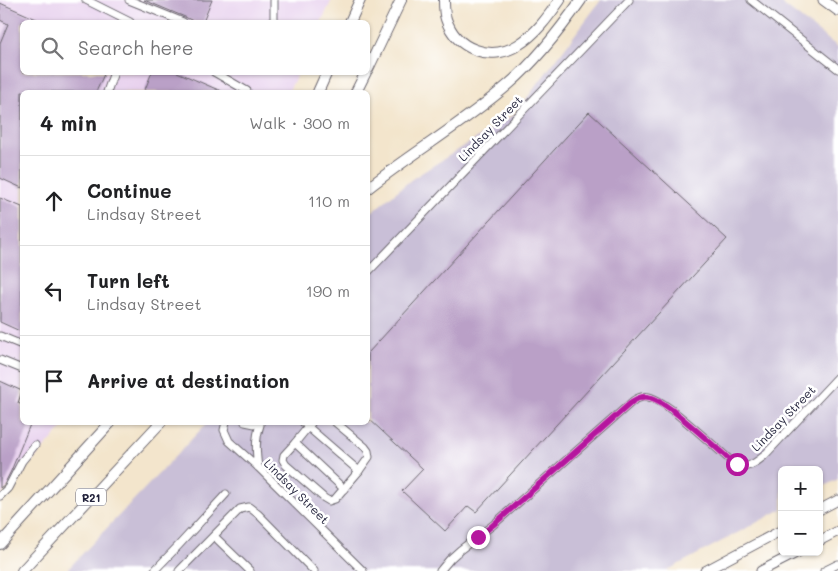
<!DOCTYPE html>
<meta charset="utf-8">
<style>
body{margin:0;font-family:Mali,sans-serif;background:#f6f6f6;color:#202124}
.controls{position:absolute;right:15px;bottom:15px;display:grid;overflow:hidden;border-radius:8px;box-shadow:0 1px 4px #0004}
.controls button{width:45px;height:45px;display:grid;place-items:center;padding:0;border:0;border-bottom:1px solid #e0e0e0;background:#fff;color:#202124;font:25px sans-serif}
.stop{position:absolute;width:15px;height:15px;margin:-11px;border:4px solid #b5179e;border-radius:50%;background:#fff}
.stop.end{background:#b5179e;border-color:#fff;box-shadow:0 1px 5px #0008}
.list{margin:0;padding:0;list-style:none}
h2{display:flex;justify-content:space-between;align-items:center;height:65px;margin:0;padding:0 20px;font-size:21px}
h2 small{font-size:16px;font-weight:400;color:#757577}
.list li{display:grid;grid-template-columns:32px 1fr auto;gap:15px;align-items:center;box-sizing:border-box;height:90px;padding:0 20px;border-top:1px solid #e0e0e0}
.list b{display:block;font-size:19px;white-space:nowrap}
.list p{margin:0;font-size:16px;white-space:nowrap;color:#757577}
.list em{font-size:16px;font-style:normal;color:#757577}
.icon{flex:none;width:28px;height:28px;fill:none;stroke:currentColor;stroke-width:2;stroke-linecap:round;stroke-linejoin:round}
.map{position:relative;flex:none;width:838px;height:571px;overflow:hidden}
.search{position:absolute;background:#fff;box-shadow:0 1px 4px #0004;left:20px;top:20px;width:350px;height:55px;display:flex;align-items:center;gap:12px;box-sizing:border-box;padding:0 18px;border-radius:8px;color:#757577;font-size:19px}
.panel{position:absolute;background:#fff;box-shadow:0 1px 4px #0004;left:20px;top:90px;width:350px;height:335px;border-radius:8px}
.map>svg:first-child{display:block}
</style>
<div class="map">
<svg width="838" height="571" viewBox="0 0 838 571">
<rect width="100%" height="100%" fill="#fff"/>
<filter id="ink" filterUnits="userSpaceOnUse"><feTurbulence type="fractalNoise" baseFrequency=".02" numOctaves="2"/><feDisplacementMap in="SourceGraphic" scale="10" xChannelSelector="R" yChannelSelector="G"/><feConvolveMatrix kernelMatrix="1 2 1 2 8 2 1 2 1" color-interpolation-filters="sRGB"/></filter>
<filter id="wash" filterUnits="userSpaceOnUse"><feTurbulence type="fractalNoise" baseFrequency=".0096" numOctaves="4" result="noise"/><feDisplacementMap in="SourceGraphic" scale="20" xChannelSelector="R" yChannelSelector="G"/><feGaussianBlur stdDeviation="1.12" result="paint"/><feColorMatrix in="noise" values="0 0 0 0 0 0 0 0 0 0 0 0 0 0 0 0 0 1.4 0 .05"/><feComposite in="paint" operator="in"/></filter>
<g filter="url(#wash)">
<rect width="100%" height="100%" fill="#f3e5cc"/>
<polygon fill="#e8d2ee" points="0,0 332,0 321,22 22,22 22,72 298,73 288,92 22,92 22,422 67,423 0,496"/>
<polygon fill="#c9bfd7" points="601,0 777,0 838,47 838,479 819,489 819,470 782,470 782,509 666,571 66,571 207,423 368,422 368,215 412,179 515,114"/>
<g id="blocks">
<g fill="#baa0c7">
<polygon points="144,0 212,0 203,22 195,22 185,17"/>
<polygon points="0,3 43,22 22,22 22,72 105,72 96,92 22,92 22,188 0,178 0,43 8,24 0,20"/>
<polygon points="152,72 177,72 223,92 144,92"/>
<polygon points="589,112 727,239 476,512 468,506 445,531 402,491 423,469 368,418 368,353"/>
<polygon points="0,198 22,207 22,332 0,322"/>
<polygon points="0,381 22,391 18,403 22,405 22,422 31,422 11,471 4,485 0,488"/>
</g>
</g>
</g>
<g filter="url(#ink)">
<use href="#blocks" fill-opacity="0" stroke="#6b666e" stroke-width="1"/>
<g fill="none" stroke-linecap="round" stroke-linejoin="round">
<g stroke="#6b666e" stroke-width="9">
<g id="minor">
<polyline points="86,0 130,22"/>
<polyline points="129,0 183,22"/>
<polyline points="274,0 274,22"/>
<polyline points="751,0 838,69"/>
<polyline points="214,72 247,91 247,92"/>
<polyline points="107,92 114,72"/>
<polyline points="368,272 629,0"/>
<polyline points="0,336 22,345"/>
<polyline points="0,360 22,369"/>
<polyline points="226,422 224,430 229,441 258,467 363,571"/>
<path d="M245 422 260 425C255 439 256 452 258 467"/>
<polyline points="303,422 308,427 312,422"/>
<polyline points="295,443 284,455 283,460 286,465 324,498 329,501 335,499 359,471 369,457 368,451 365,447 335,422"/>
<polyline points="344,489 295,443 308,427 359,471"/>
<polyline points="0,496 8,488 22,461 35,445"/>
<polyline points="214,536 250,571"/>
<polyline points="154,571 179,545 226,494"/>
<polyline points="179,571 240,509 249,507 258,514 314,571"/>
<path d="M440 571 450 559 460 550 493 525 633 401C639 397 645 395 652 398 659 400 666 406 672 410 692 426 711 443 730 460 747 469 749 468 764 456L838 377"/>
<polyline points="824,571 838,564"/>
</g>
</g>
<g stroke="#6b666e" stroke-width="11">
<g id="major">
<polyline points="823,0 838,11"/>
<polyline points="819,510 838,500"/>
<polyline points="819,541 838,531"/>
<polyline points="705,571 782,530"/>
<polyline points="761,571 798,552"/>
</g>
</g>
<g stroke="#6b666e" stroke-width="12">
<g id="highway">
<path d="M444 0C444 6 444 13 446 19 456 50 491 62 518 45 536 34 548 17 560 0"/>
<polyline points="350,22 360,0"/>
<polyline points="368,69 401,0"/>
<polyline points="318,92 327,72"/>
<polyline points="356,92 366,72"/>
<path d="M368 188C414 152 465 122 509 84 537 60 560 30 581 0"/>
<polyline points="0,544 111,422"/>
<polyline points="22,571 161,422"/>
</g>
</g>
<use href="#minor" stroke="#fff" stroke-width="7"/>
<use href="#major" stroke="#fff" stroke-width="9"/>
<use href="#highway" stroke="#fff" stroke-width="10"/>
</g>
</g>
<g fill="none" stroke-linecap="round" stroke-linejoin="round" filter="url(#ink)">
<path stroke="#b5179e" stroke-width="6" d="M478 537 493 525 633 401C639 397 645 395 652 398 659 400 666 406 672 410 692 426 711 443 730 460L737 464"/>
</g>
<g text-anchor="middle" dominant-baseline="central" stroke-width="5" stroke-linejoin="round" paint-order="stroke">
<rect fill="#fff" stroke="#646476" stroke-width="1" x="76" y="488.5" width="30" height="17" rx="4"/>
<g font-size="11" font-weight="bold" fill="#22223b">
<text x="91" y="497">R21</text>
</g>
<g font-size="12" fill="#22223b" stroke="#fff">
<text transform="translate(490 128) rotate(-46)">Lindsay Street</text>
<text transform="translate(783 418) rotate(-46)">Lindsay Street</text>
<text transform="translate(297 491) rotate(45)">Lindsay Street</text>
</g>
</g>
</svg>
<div class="controls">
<button>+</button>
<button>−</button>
</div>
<div class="stop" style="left:737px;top:464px"></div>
<div class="stop end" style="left:478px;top:537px"></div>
<div class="search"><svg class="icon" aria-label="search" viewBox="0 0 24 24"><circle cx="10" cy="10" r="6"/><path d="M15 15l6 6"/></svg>Search here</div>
<section class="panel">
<h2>4 min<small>Walk · 300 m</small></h2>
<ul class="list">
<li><svg class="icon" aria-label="ahead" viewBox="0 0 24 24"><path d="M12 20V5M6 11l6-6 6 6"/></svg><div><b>Continue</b><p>Lindsay Street</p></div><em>110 m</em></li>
<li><svg class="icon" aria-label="left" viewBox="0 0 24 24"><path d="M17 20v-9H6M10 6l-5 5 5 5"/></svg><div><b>Turn left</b><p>Lindsay Street</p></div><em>190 m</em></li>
<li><svg class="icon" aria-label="arrive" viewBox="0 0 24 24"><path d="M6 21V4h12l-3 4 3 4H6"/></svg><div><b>Arrive at destination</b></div></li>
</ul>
</section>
</div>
